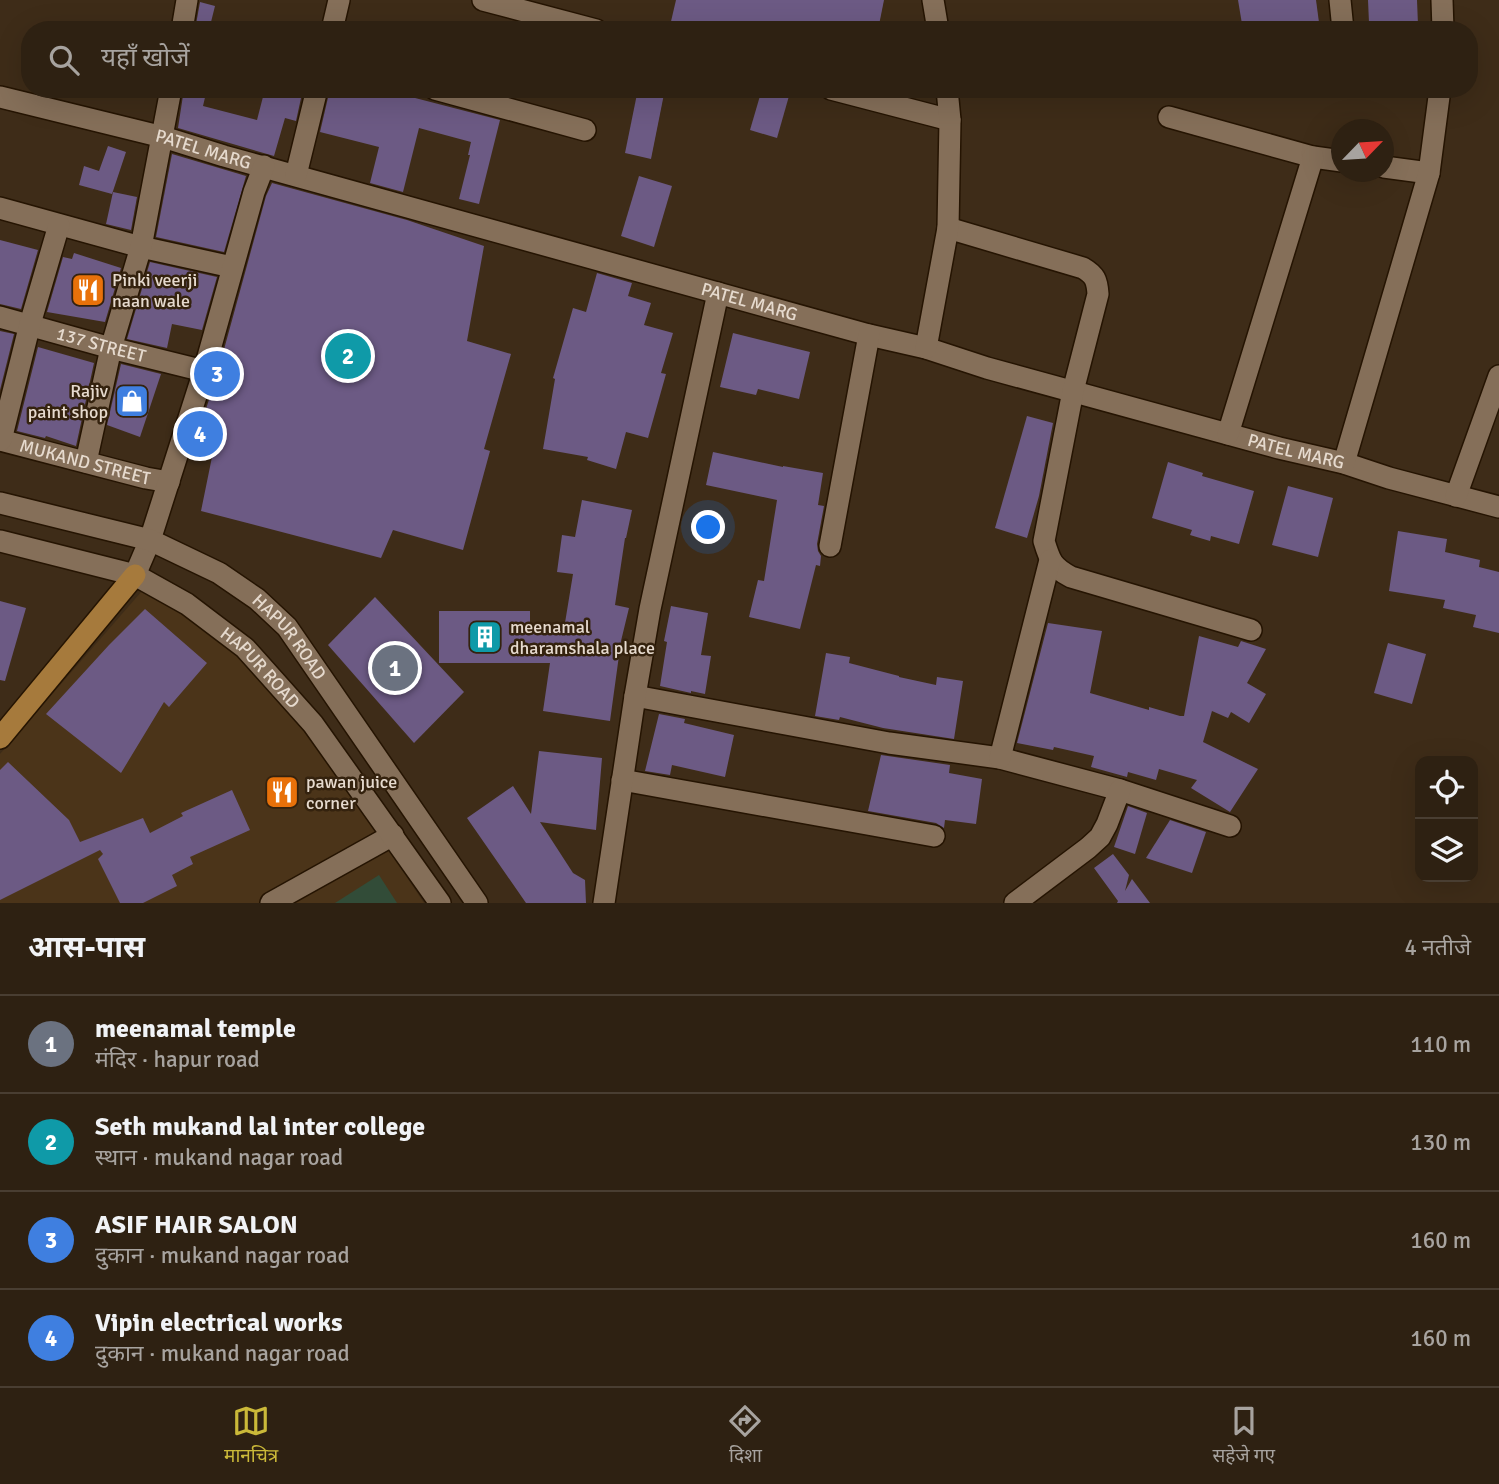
<!DOCTYPE html>
<html lang="hi">
<meta charset="utf-8">
<style>
body{margin:0;font-family:Signika,"Noto Sans Devanagari",sans-serif;background:#36291b;color:#f1f3f6}
.controls{position:absolute;right:21px;bottom:21px;display:grid;overflow:hidden;border-radius:14px;box-shadow:0 7px 28px #0002}
.controls button{width:63px;height:63px;display:grid;place-items:center;padding:0;border:0;border-bottom:2px solid #493e32;background:#2e2112;color:#f1f3f6;font:35px sans-serif}
.compass{position:absolute;left:1331px;top:119px;width:63px;height:63px;border-radius:50%;background:#2e2112;box-shadow:0 7px 28px #0002;rotate:65deg}
.you{position:absolute;left:709px;top:528px;width:24px;height:24px;margin:-18px;border:5px solid #fff;border-radius:50%;background:#1a73e8;box-shadow:0 0 0 10px #1a73e833}
.badge{display:grid;place-items:center;width:46px;height:46px;border-radius:50%;background:#cbb939;color:#fff;font-size:23px;font-weight:700}
.pin{position:absolute;translate:-50% -50%;border:4px solid #fff;box-shadow:0 2px 7px #0006}
.list{margin:0;padding:0;list-style:none}
h2{display:flex;justify-content:space-between;align-items:center;height:91px;margin:0;padding:0 28px;font-size:30px}
h2 small{font-size:23px;font-weight:400;color:#a7a39f}
.list li{display:grid;grid-template-columns:46px 1fr auto;gap:21px;align-items:center;box-sizing:border-box;height:98px;padding:0 28px;border-top:2px solid #493e32}
.list b{display:block;font-size:26px;white-space:nowrap}
.list p{margin:0;font-size:23px;white-space:nowrap;color:#a7a39f}
.list em{font-size:23px;font-style:normal;color:#a7a39f}
.icon{flex:none;width:38px;height:38px;fill:none;stroke:currentColor;stroke-width:2;stroke-linecap:round;stroke-linejoin:round}
.map{position:relative;flex:none;width:1499px;height:903px;overflow:hidden}
.search{position:absolute;background:#2e2112;box-shadow:0 7px 28px #0002;left:21px;right:21px;top:21px;height:77px;display:flex;align-items:center;gap:18px;box-sizing:border-box;padding:0 24px;border-radius:28px;color:#a7a39f;font-size:26px}
.sheet{height:483px;background:#2e2112}
nav{display:flex;justify-content:space-around;align-items:center;box-sizing:border-box;height:98px;border-top:2px solid #493e32;background:#2e2112;font-size:19px;color:#a7a39f}
nav a{display:grid;justify-items:center;gap:4px}
nav .on{color:#cbb939}
.map>svg:first-child{display:block}
</style>
<div class="map">
<svg width="1499" height="903" viewBox="0 0 1499 903">
<rect width="100%" height="100%" fill="#3e2c18"/>
<polygon fill="#4b3419" points="142,591 222,638 308,729 424,903 0,903 0,754"/>
<polygon fill="#324c38" points="379,875 397,903 335,903"/>
<g fill="#6c5a84">
<polygon points="676,0 884,0 878,30 669,30"/>
<polygon points="1238,0 1316,0 1320,30 1243,30"/>
<polygon points="1368,0 1417,0 1418,25 1395,25 1395,21 1369,23"/>
<polygon points="200,2 215,6 209,30 195,30"/>
<polygon points="184,89 207,89 203,106 257,120 265,89 303,89 296,121 285,118 274,156 178,128"/>
<polygon points="330,89 368,89 391,95 392,92 500,120 479,204 459,199 470,155 468,155 471,142 419,128 403,192 370,183 379,147 320,132"/>
<polygon points="638,89 665,89 651,159 625,153"/>
<polygon points="762,89 789,96 777,138 750,130"/>
<polygon points="108,146 126,152 112,194 79,185 84,166 99,171"/>
<polygon points="172,154 246,176 224,252 156,237"/>
<polygon points="639,176 672,186 654,247 621,236"/>
<polygon points="272,183 407,220 484,246 467,341 511,354 484,449 490,451 463,550 393,530 381,558 201,511 212,457 194,446 217,375 266,196"/>
<polygon points="113,192 137,197 131,230 106,224"/>
<polygon points="0,240 38,250 21,309 0,304"/>
<polygon points="74,253 121,268 105,322 47,312 63,257 72,259"/>
<polygon points="150,262 217,277 202,330 172,324 167,348 127,339"/>
<polygon points="597,273 632,283 628,296 651,303 644,325 673,333 661,373 666,374 648,438 626,432 616,469 587,460 588,457 543,449 555,379 553,378 573,308 586,312"/>
<polygon points="0,331 14,334 0,390"/>
<polygon points="733,333 810,352 799,399 758,389 756,395 720,387"/>
<polygon points="38,347 94,363 76,446 46,436 45,438 17,431"/>
<polygon points="121,364 161,374 140,437 107,425"/>
<polygon points="1027,416 1053,423 1039,496 1027,538 995,528"/>
<polygon points="713,452 783,467 783,466 823,473 818,505 824,506 817,544 818,551 821,556 820,566 816,565 800,629 749,617 758,580 764,581 777,500 706,485"/>
<polygon points="1168,462 1203,473 1202,476 1254,491 1239,544 1211,536 1210,541 1190,535 1192,530 1152,518"/>
<polygon points="1288,486 1333,498 1318,557 1272,545"/>
<polygon points="582,500 632,510 626,538 625,538 615,605 629,608 621,641 610,721 543,711 550,663 439,663 439,611 530,611 530,631 563,635 573,574 557,572 562,535 575,537"/>
<polygon points="1398,531 1447,539 1445,552 1480,560 1479,567 1499,572 1499,633 1473,627 1476,615 1443,608 1445,600 1389,591"/>
<polygon points="375,597 464,692 414,743 328,645"/>
<polygon points="0,601 26,608 5,681 0,680"/>
<polygon points="671,606 708,613 701,655 711,656 705,694 691,691 691,693 660,686 667,642 664,641"/>
<polygon points="145,609 207,663 169,707 164,702 121,773 46,714 109,645"/>
<polygon points="1048,623 1102,631 1090,693 1149,710 1149,707 1180,716 1184,716 1199,636 1238,647 1241,641 1266,649 1247,683 1266,694 1249,723 1231,712 1228,718 1212,711 1203,742 1258,769 1230,812 1191,788 1197,780 1159,769 1156,780 1128,772 1127,777 1091,767 1094,756 1054,747 1053,750 1017,743"/>
<polygon points="1388,643 1426,654 1412,704 1374,693"/>
<polygon points="826,653 850,657 849,663 899,676 899,677 936,685 937,677 963,681 954,739 883,728 840,717 839,720 815,716"/>
<polygon points="659,714 685,719 684,723 734,735 725,777 672,765 670,775 645,771"/>
<polygon points="539,751 602,758 596,830 540,822 573,873 585,880 586,903 526,903 467,818 513,786 531,814"/>
<polygon points="881,755 950,765 949,773 982,779 976,824 945,820 944,828 936,823 868,811"/>
<polygon points="8,762 69,820 80,842 143,818 150,833 183,816 181,813 232,790 250,830 190,857 193,864 172,875 177,886 143,903 120,903 98,859 103,854 100,850 0,900 0,770"/>
<polygon points="1128,806 1147,813 1135,854 1114,847"/>
<polygon points="1170,820 1206,832 1192,873 1146,858"/>
<polygon points="1113,854 1129,875 1125,891 1132,879 1150,903 1117,903 1118,901 1094,868"/>
</g>
<g fill="none" stroke-linecap="round" stroke-linejoin="round">
<g stroke="#251402" stroke-width="24">
<g id="minor">
<polyline points="483,0 596,30"/>
<polyline points="933,0 938,30"/>
<polyline points="1340,0 1343,30"/>
<polyline points="1442,0 1443,30"/>
<polyline points="182,30 187,0"/>
<polyline points="332,30 339,0"/>
<polyline points="435,89 585,130"/>
<polyline points="831,89 950,120"/>
<path id="s1" d="M0 97 163 137 224 156 869 335 926 348 987 368 1279 448 1344 463 1389 478 1499 507"/>
<polyline points="1169,117 1313,157 1342,161"/>
<polyline points="1384,167 1429,173"/>
<polyline points="296,175 317,89"/>
<polyline points="0,208 141,247 232,267"/>
<path d="M948 228 1083 268C1095 275 1097 280 1098 294L1073 391 1044 541C1050 561 1052 567 1071 577L1251 630"/>
<path id="s2" d="M0 317 111 348 204 371"/>
<polyline points="926,348 948,228 950,120 947,89"/>
<polyline points="1228,434 1313,157"/>
<path id="s3" d="M0 440 146 478 169 482"/>
<polyline points="1,440 30,324 59,225"/>
<polyline points="86,462 111,348 141,247 171,89"/>
<polyline points="1344,463 1429,173 1440,89"/>
<polyline points="1456,496 1499,376"/>
<polyline points="830,546 869,335"/>
<polyline points="135,575 150,540 204,371 254,192 264,166"/>
<polyline points="635,696 889,743 1000,758 1120,790 1230,826"/>
<polyline points="1000,758 1050,560"/>
<polyline points="622,780 934,836"/>
<polyline points="271,903 393,835"/>
<polyline points="604,903 635,696 650,609 718,293"/>
<polyline points="1015,903 1088,848 1100,837 1107,824 1120,790"/>
</g>
</g>
<g stroke="#251402" stroke-width="24">
<g id="secondary">
<path id="s4" d="M0 503 150 540 219 573 257 599 287 627 477 903"/>
<path id="s5" d="M0 541 135 575 187 604 245 648 313 724 440 903"/>
</g>
</g>
<g stroke="#251402" stroke-width="24">
<polyline id="primary" points="0,738 135,575"/>
</g>
<use href="#minor" stroke="#856f59" stroke-width="21"/>
<use href="#secondary" stroke="#856f59" stroke-width="21"/>
<use href="#primary" stroke="#a67a3c" stroke-width="21"/>
</g>
<defs>
<g id="restaurant-square" transform="scale(1.75)"><rect x="-9" y="-9" width="18" height="18" rx="4" fill="#e8710a" stroke="#34220e"/><path d="M-5-6h1v4h1v-4h1v4h1v-4h1v5L-1.5 .5V6h-2V.5L-5-1ZM5-6V6H3V1.5H1.5Q1.5-4 5-6Z" fill="#fff"/></g>
<g id="shop-square" transform="scale(1.75)"><rect x="-9" y="-9" width="18" height="18" rx="4" fill="#3f7fe0" stroke="#34220e"/><path d="M-5-2.5h2.3a2.7 3.5 0 0 1 5.4 0H5L5.5 6h-11ZM-1.5-2.5h3a1.5 2.3 0 0 0-3 0Z" fill="#fff"/></g>
<g id="building-square" transform="scale(1.75)"><rect x="-9" y="-9" width="18" height="18" rx="4" fill="#0f9aa8" stroke="#34220e"/><path d="M-4-6H4V6H1V3H-1V6H-4ZM-2.5-4.3h1.7v1.8h-1.7ZM.8-4.3h1.7v1.8H.8ZM-2.5-1h1.7V.8h-1.7ZM.8-1h1.7V.8H.8Z" fill="#fff"/></g>
</defs>
<g fill-rule="evenodd">
<use href="#restaurant-square" x="88" y="290"/>
<use href="#shop-square" x="132" y="401"/>
<use href="#building-square" x="485" y="637"/>
<use href="#restaurant-square" x="282" y="792"/>
</g>
<g text-anchor="middle" dominant-baseline="central" stroke-width="5" stroke-linejoin="round" paint-order="stroke">
<g font-size="18" fill="#e6dace" stroke="#34220e">
<text stroke="none"><textPath href="#s1" startOffset="210">PATEL MARG</textPath></text>
<text stroke="none"><textPath href="#s1" startOffset="777">PATEL MARG</textPath></text>
<text stroke="none"><textPath href="#s2" startOffset="105">137 STREET</textPath></text>
<text stroke="none"><textPath href="#s1" startOffset="1344">PATEL MARG</textPath></text>
<text stroke="none"><textPath href="#s3" startOffset="88">MUKAND STREET</textPath></text>
<text stroke="none"><textPath href="#s4" startOffset="327">HAPUR ROAD</textPath></text>
<text stroke="none"><textPath href="#s5" startOffset="296">HAPUR ROAD</textPath></text>
</g>
<g font-size="18" fill="#e6dace" stroke="#34220e" text-anchor="start">
<text x="112" y="280">Pinki veerji<tspan x="112" dy="21">naan wale</tspan></text>
<text x="108" y="391" text-anchor="end">Rajiv<tspan x="108" dy="21">paint shop</tspan></text>
<text x="510" y="627">meenamal<tspan x="510" dy="21">dharamshala place</tspan></text>
<text x="306" y="782">pawan juice<tspan x="306" dy="21">corner</tspan></text>
</g>
</g>
</svg>
<div class="controls">
<button><svg class="icon" aria-label="locate" viewBox="0 0 24 24"><circle cx="12" cy="12" r="6"/><path d="M12 2v4M12 18v4M2 12h4M18 12h4"/></svg></button>
<button><svg class="icon" aria-label="layers" viewBox="0 0 24 24"><path d="M12 4l9 5-9 5-9-5zM3 14l9 5 9-5"/></svg></button>
</div>
<svg class="compass" viewBox="-18 -18 36 36"><path d="M0-13l5 13h-10z" fill="#e53935"/><path d="M0 13l5-13h-10z" fill="#a7a39f"/></svg>
<div class="you"></div>
<div class="pin badge" style="left:395px;top:668px;background:#6b7280">1</div>
<div class="pin badge" style="left:348px;top:356px;background:#0f9aa8">2</div>
<div class="pin badge" style="left:217px;top:374px;background:#3f7fe0">3</div>
<div class="pin badge" style="left:200px;top:434px;background:#3f7fe0">4</div>
<div class="search"><svg class="icon" aria-label="search" viewBox="0 0 24 24"><circle cx="10" cy="10" r="6"/><path d="M15 15l6 6"/></svg>यहाँ खोजें</div>
</div>
<section class="sheet">
<h2>आस-पास<small>4 नतीजे</small></h2>
<ul class="list">
<li><span class="badge" style="background:#6b7280">1</span><div><b>meenamal temple</b><p>मंदिर · hapur road</p></div><em>110 m</em></li>
<li><span class="badge" style="background:#0f9aa8">2</span><div><b>Seth mukand lal inter college</b><p>स्थान · mukand nagar road</p></div><em>130 m</em></li>
<li><span class="badge" style="background:#3f7fe0">3</span><div><b>ASIF HAIR SALON</b><p>दुकान · mukand nagar road</p></div><em>160 m</em></li>
<li><span class="badge" style="background:#3f7fe0">4</span><div><b>Vipin electrical works</b><p>दुकान · mukand nagar road</p></div><em>160 m</em></li>
</ul>
</section>
<nav>
<a class="on"><svg class="icon" aria-label="map" viewBox="0 0 24 24"><path d="M3 6l6-2 6 2 6-2v14l-6 2-6-2-6 2zM9 4v14M15 6v14"/></svg>मानचित्र</a>
<a><svg class="icon" aria-label="directions" viewBox="0 0 24 24"><path d="M12 3l9 9-9 9-9-9zM9 14v-3h6M13 9l2 2-2 2"/></svg>दिशा</a>
<a><svg class="icon" aria-label="saved" viewBox="0 0 24 24"><path d="M7 4h10v16l-5-4-5 4z"/></svg>सहेजे गए</a>
</nav>
